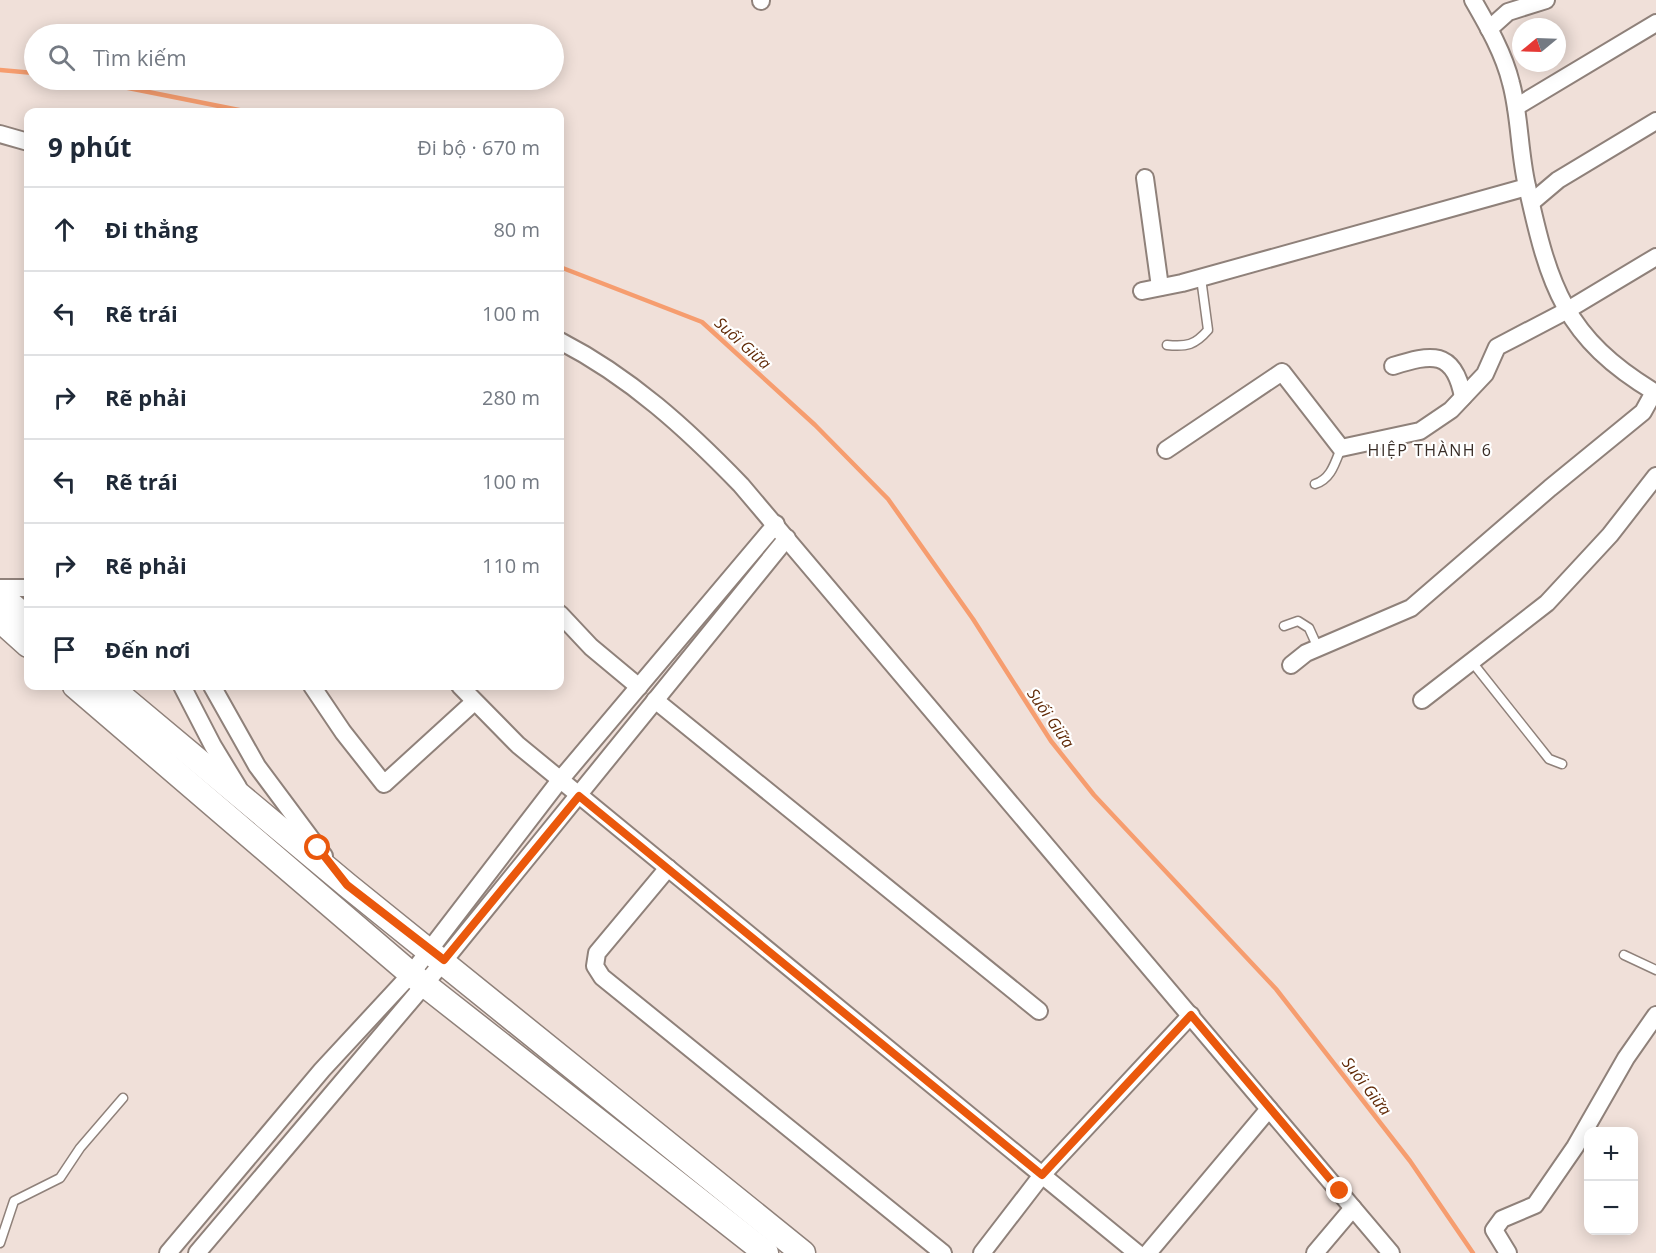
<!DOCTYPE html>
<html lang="vi">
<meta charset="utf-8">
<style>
body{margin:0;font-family:"Open Sans",sans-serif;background:#f2f2f3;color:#1f2937}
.controls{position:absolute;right:18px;bottom:18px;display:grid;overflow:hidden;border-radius:12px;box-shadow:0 3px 15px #0003}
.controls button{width:54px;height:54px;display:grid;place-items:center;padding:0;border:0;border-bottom:2px solid #e0e1e3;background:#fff;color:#1f2937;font:30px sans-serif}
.compass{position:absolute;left:1512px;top:18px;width:54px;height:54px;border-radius:50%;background:#fff;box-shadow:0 3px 15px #0003;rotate:251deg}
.stop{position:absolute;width:18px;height:18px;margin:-14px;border:4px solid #ea580c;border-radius:50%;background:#fff}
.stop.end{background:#ea580c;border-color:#fff;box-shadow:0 2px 6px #0008}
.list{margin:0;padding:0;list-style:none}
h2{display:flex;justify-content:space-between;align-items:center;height:78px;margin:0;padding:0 24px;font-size:26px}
h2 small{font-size:20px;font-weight:400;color:#747a83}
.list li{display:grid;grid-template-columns:39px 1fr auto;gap:18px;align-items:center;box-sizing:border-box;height:84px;padding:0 24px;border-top:2px solid #e0e1e3}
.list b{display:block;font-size:22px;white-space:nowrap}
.list em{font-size:20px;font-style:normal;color:#747a83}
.icon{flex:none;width:33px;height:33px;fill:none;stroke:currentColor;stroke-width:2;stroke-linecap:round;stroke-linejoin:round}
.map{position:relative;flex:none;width:1656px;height:1253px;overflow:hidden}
.search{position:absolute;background:#fff;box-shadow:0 3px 15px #0003;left:24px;top:24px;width:540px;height:66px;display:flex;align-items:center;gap:15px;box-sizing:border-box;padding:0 21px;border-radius:33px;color:#747a83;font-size:22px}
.panel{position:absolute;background:#fff;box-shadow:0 3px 15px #0003;left:24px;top:108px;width:540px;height:582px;border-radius:12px}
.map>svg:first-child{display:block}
</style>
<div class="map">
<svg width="1656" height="1253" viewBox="0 0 1656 1253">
<rect width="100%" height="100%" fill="#f0e0d9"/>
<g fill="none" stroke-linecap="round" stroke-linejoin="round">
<g stroke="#f69d6f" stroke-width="4.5">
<polyline points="0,70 34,73"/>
<polyline points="88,80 249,112"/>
<polyline points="560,267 702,322 815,425 888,499 973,619 1051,741 1094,795 1276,989 1410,1161 1473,1253"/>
</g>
<g stroke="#8f817a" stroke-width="11">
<g id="lane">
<path d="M1167 345C1187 347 1195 345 1208 330L1201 278"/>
<path d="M1315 484C1331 479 1335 463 1341 448"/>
<polyline points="1284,626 1298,621 1309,628 1318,648"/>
<polyline points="1472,662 1549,759 1562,764"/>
<polyline points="1624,955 1656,970"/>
<polyline points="0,1243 14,1201 60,1178 80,1148 123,1098"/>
</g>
</g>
<g stroke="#8f817a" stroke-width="20">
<g id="street">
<polyline points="761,0 761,1"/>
<path d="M1473 0C1488 26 1504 54 1511 83 1520 116 1519 152 1527 186 1549 286 1564 338 1656 393"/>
<polyline points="1489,29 1508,12 1546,0"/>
<polyline points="1516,107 1656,23"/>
<polyline points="0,134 28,142"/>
<polyline points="1145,178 1160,287"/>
<polyline points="1532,202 1558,180 1656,121"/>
<polyline points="1142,291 1182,283 1527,187"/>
<path d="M560 341C630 377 687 429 741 485L1391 1253"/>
<path d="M1393 366C1431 354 1454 349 1463 397"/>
<polyline points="1166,450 1282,372 1341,448 1420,431 1451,410 1485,374 1497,347 1566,311 1656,257"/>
<polyline points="0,588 28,588"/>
<polyline points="560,614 591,647 639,687"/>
<polyline points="1291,665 1306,653 1411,608 1550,488 1643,412 1654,392"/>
<polyline points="182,686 213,746 238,787"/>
<polyline points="212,686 257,766 324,856"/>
<polyline points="312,686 343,732 384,784 474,702"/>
<polyline points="460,686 518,745 1137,1253"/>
<polyline points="655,700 1039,1011"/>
<polyline points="1422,700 1547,603 1610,535 1656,476"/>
<polyline points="668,868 597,953 595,966 602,977 943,1253"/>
<polyline points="168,1253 322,1070 411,974 560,780 776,524"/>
<polyline points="197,1253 425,984 787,538"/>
<polyline points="982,1253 1042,1175 1191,1015"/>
<polyline points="1148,1253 1269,1109"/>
<polyline points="1315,1253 1353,1208"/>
<polyline points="1508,1253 1494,1230 1502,1219 1535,1205 1575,1147 1626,1058 1656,1015"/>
</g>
</g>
<g stroke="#8f817a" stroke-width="27">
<g id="secondary">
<polyline points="0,595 28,619"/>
<polyline points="0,620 28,645"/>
<polyline points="75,686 411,974 766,1253"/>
<polyline points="109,686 347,885 803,1253"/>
</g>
</g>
<use href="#lane" stroke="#fff" stroke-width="8"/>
<use href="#street" stroke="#fff" stroke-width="16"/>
<use href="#secondary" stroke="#fff" stroke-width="24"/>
</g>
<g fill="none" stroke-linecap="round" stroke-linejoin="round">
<polyline stroke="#ea580c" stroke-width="8" points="318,848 347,885 444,960 579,796 1042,1175 1191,1015 1340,1191"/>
</g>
<g text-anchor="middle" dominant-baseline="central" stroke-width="4.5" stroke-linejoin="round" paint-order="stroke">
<g font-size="16" font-style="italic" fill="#612a07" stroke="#fff">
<text transform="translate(743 343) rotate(42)">Suối Giữa</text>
<text transform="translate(1051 718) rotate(55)">Suối Giữa</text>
<text transform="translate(1367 1086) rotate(52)">Suối Giữa</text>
</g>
<g font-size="16" letter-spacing="1.5" fill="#392d27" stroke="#fff">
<text x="1430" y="450">HIỆP THÀNH 6</text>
</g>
</g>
</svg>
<div class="controls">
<button>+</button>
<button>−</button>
</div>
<svg class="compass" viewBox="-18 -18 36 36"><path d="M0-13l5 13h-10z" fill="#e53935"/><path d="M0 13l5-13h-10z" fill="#747a83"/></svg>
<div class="stop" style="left:318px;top:848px"></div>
<div class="stop end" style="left:1340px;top:1191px"></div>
<div class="search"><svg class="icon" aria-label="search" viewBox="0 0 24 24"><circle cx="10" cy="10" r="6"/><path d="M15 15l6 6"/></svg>Tìm kiếm</div>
<section class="panel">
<h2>9 phút<small>Đi bộ · 670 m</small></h2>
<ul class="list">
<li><svg class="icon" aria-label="ahead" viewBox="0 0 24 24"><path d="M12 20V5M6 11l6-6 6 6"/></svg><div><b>Đi thẳng</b></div><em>80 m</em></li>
<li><svg class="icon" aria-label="left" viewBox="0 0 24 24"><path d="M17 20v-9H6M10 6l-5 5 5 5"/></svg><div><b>Rẽ trái</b></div><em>100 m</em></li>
<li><svg class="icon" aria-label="right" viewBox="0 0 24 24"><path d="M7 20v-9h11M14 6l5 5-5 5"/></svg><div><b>Rẽ phải</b></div><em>280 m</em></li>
<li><svg class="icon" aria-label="left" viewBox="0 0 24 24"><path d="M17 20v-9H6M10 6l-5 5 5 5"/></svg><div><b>Rẽ trái</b></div><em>100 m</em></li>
<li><svg class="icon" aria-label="right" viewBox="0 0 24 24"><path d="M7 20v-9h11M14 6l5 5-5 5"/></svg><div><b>Rẽ phải</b></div><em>110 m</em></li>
<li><svg class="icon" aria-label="arrive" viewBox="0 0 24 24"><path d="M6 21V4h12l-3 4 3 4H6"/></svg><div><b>Đến nơi</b></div></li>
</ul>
</section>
</div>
